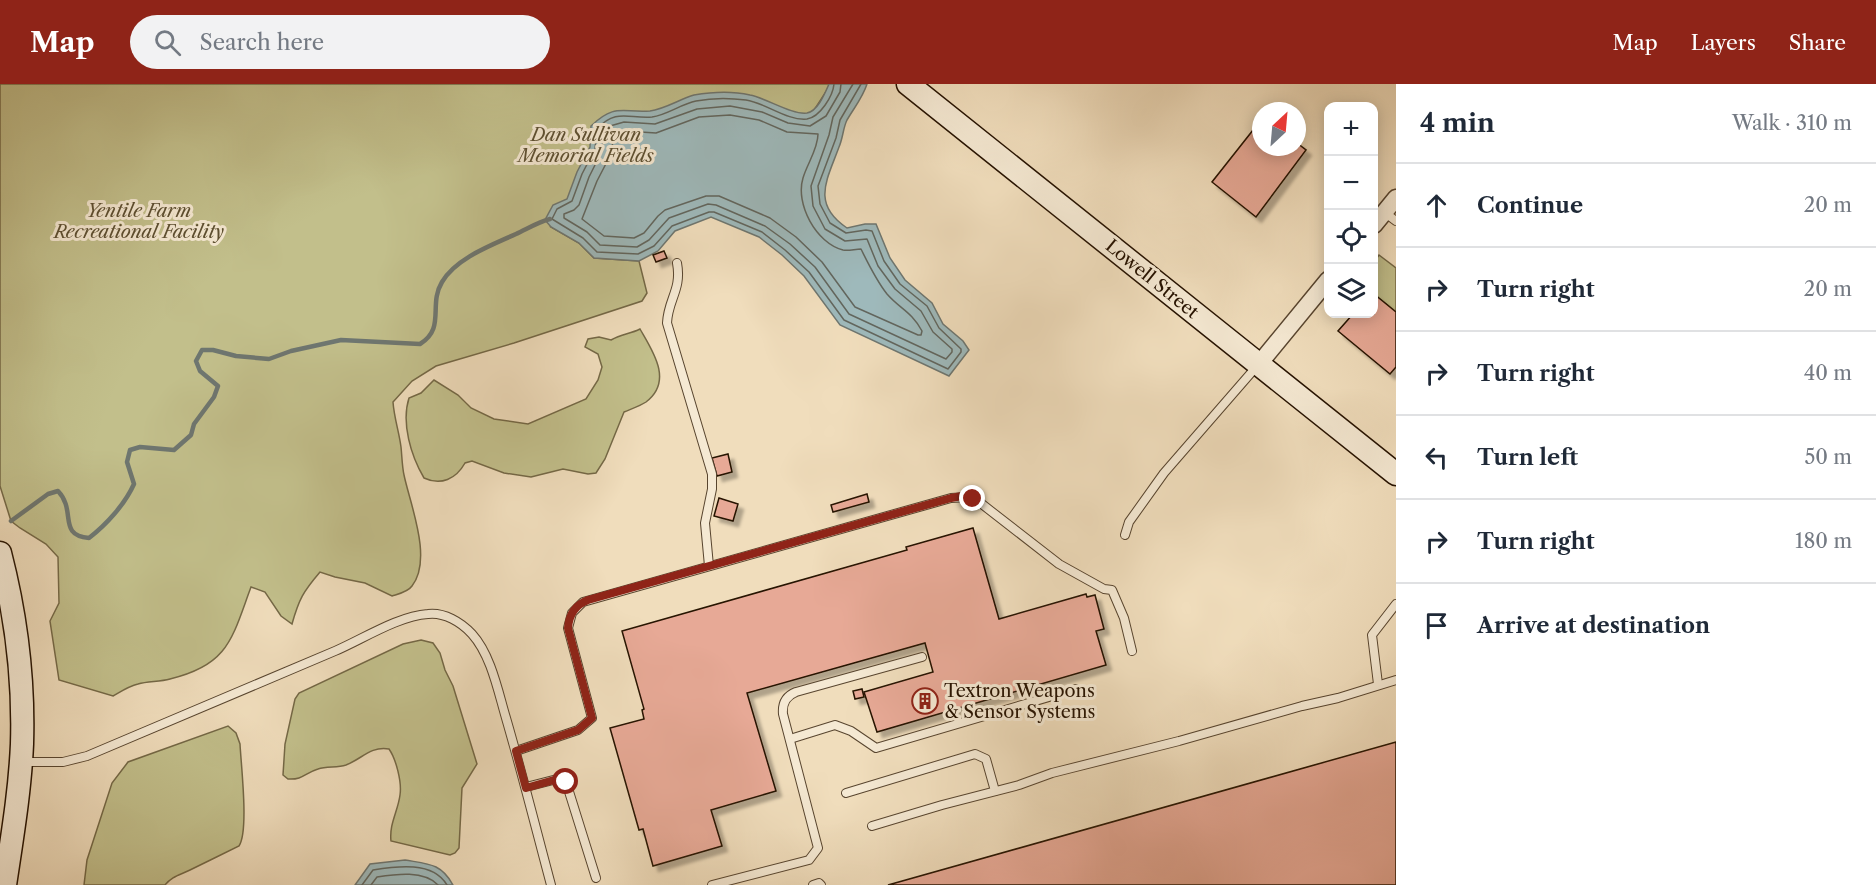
<!DOCTYPE html>
<meta charset="utf-8">
<style>
body{margin:0;font-family:"Libre Caslon Text",serif;background:#f2f2f3;color:#1f2937}
.controls{position:absolute;right:18px;top:18px;display:grid;overflow:hidden;border-radius:12px;box-shadow:0 3px 15px #0003}
.controls button{width:54px;height:54px;display:grid;place-items:center;padding:0;border:0;border-bottom:2px solid #e0e1e3;background:#fff;color:#1f2937;font:30px sans-serif}
.compass{position:absolute;left:1252px;top:18px;width:54px;height:54px;border-radius:50%;background:#fff;box-shadow:0 3px 15px #0003;rotate:26deg}
.stop{position:absolute;width:18px;height:18px;margin:-14px;border:4px solid #8f2418;border-radius:50%;background:#fff}
.stop.end{background:#8f2418;border-color:#fff;box-shadow:0 2px 6px #0008}
.list{margin:0;padding:0;list-style:none}
h2{display:flex;justify-content:space-between;align-items:center;height:78px;margin:0;padding:0 24px;font-size:26px}
h2 small{font-size:20px;font-weight:400;color:#747a83}
.list li{display:grid;grid-template-columns:39px 1fr auto;gap:18px;align-items:center;box-sizing:border-box;height:84px;padding:0 24px;border-top:2px solid #e0e1e3}
.list b{display:block;font-size:22px;white-space:nowrap}
.list em{font-size:20px;font-style:normal;color:#747a83}
.icon{flex:none;width:33px;height:33px;fill:none;stroke:currentColor;stroke-width:2;stroke-linecap:round;stroke-linejoin:round}
.map{position:relative;flex:none;width:1396px;height:801px;overflow:hidden}
header{display:flex;align-items:center;gap:36px;box-sizing:border-box;height:84px;padding:0 30px;background:#8f2418;color:#fff}
header strong{font-size:28px}
nav{display:flex;gap:33px;margin-inline-start:auto;font-size:21px}
.search{width:420px;height:54px;background:#f2f2f3;display:flex;align-items:center;gap:15px;box-sizing:border-box;padding:0 21px;border-radius:33px;color:#747a83;font-size:22px}
main{display:flex}
aside{flex:1;background:#fff}
.map>svg:first-child{display:block}
</style>
<header>
<strong>Map</strong>
<div class="search"><svg class="icon" aria-label="search" viewBox="0 0 24 24"><circle cx="10" cy="10" r="6"/><path d="M15 15l6 6"/></svg>Search here</div>
<nav><a>Map</a><a>Layers</a><a>Share</a></nav>
</header>
<main>
<div class="map">
<svg width="1396" height="801" viewBox="0 0 1396 801">
<defs>
<filter id="shadow"><feDropShadow dx="5.5" dy="5.5" stdDeviation="1.5" flood-color="#0004"/></filter>
</defs>
<rect width="100%" height="100%" fill="#f0ddbc"/>
<filter id="stains"><feTurbulence type="fractalNoise" baseFrequency=".00333" numOctaves="4"/><feColorMatrix values="0 0 0 0 .2 0 0 0 0 .09 0 0 0 0 .02 0 0 0 .5 -.17"/></filter>
<radialGradient id="worn" r=".72"><stop offset=".6" stop-color="#630" stop-opacity="0"/><stop offset="1" stop-color="#630" stop-opacity=".3"/></radialGradient>
<g fill="#c2bf8b" stroke="#746846" stroke-width="1.5">
<path d="M0 0H831L779 80 551 143 579 159 594 174 639 177 647 209 642 217 514 259 436 282 412 297 393 318C394 333 399 348 401 363 402 372 402 382 404 391 410 420 433 475 412 502 408 508 398 510 392 512L365 499 335 493 320 488C303 508 299 515 292 540L281 532 265 508 251 503C232 554 229 581 170 595 159 598 148 597 138 600 129 602 120 608 113 612L59 596 50 537 59 519 58 473 46 460 20 444 11 437 0 402Z"/>
<polygon points="1379,171 1396,184 1396,228 1374,210 1374,178"/>
<path d="M640 245C652 266 674 297 646 318 640 322 631 325 624 328L605 375 596 389 588 390 563 385 531 393 504 389 472 377 465 379C456 395 441 402 424 394 411 372 401 339 409 314L421 309 434 296 458 311 471 324 494 335 528 340 586 315 598 296 602 283 598 270 585 263 588 255 599 253 611 256C622 250 630 250 640 245Z"/>
<path d="M421 556 433 559 440 569 445 586 453 602 477 680 462 704 459 764 455 769 450 771 391 757C389 740 398 727 400 711 402 698 396 675 389 665 370 662 362 675 346 681 337 684 327 682 318 685 305 689 303 696 288 695L283 691 285 660 295 615 299 609 403 560Z"/>
<path d="M228 642 236 649 240 660C241 681 249 747 239 762 223 770 206 778 190 786 180 791 172 792 165 801H84L87 776 112 699 128 678Z"/>
</g>
<g fill="#9eb9bb" stroke="#6e7670" stroke-width="1.5">
<path d="M829 0H867C863 13 854 24 847 36 843 44 843 54 839 63 827 96 811 120 847 144L865 140H876L890 174 905 196 932 219 943 240 963 257 969 266 949 292 840 241 804 192 782 171 759 153 711 133 675 147 658 167 639 177 594 174 579 159 551 143 545 136 553 121 567 115 577 88 590 63 591 42C615 19 622 29 650 27 665 25 680 15 694 11 711 8 733 7 750 11 766 14 792 31 807 29 818 27 825 9 829 0Z"/>
<path d="M405 776C428 780 441 779 453 801H355L370 780Z"/>
</g>
<g fill="none" stroke-linecap="round" stroke-linejoin="round">
<g stroke="#62665e" stroke-width="1.5">
<path d="M834 0C833 12 820 33 807 35 787 37 766 19 746 16 731 14 711 14 696 17 681 20 667 31 652 33 629 35 616 24 597 45L595 65 582 90 572 117 557 125 552 135 583 154 597 168 638 170 654 162 672 142 709 128H714L762 148 785 166 809 188 844 236 948 285 961 268V265L939 244 927 222 900 200 884 177 872 147 866 146 846 149 830 139 820 120 818 102 836 54 840 36 861 0"/>
<polyline points="841,0 840,8 826,32 810,42 788,39 762,28 730,22 697,25 655,40 624,38 610,42 604,48 602,67 589,93 579,121 574,126 564,130 564,134 587,148 600,161 637,163 649,156 669,134 708,120 716,121 765,142 790,160 815,183 849,230 946,275 952,268 952,265 933,248 921,227 895,205 878,182 867,155 845,157 825,145 813,122 811,102 829,51 833,33 853,0"/>
<path d="M730 31 759 36 787 48 818 50C818 65 807 80 803 94 795 120 816 159 843 166 849 167 855 165 861 165 869 181 876 196 887 210 900 225 911 227 922 247L921 251H918L855 223 822 178 796 153 770 134 719 112H706L665 126 658 132 644 149 634 154 604 152 582 135 597 97 611 70 614 50 625 47 656 49 699 33Z"/>
<path d="M362 801 373 786C397 782 433 777 447 801"/>
<path d="M371 801 377 793C396 790 424 786 438 801"/>
</g>
<path stroke="#6e7670" stroke-width="4.5" d="M11 437 48 410 58 407C77 427 57 451 89 454 107 440 125 420 134 400L127 378 130 366 140 363 174 366 191 351 194 340 214 313 218 302 200 287 196 277 202 266H213L236 272 269 275 291 267 341 256 420 260C446 244 428 221 442 198 456 174 492 161 516 150 527 145 538 138 550 135"/>
</g>
<g fill="#e7a996" stroke="#261200" stroke-width="1.5" filter="url(#shadow)">
<polygon points="1261,36 1261,63 1297,63 1297,59 1306,66 1256,133 1212,98"/>
<polygon points="664,167 667,174 656,178 653,171"/>
<polygon points="1374,210 1396,228 1396,283 1390,290 1338,247 1353,230 1374,230"/>
<polygon points="728,370 732,388 717,392 712,374"/>
<polygon points="867,410 869,418 833,428 831,421"/>
<polygon points="719,414 738,420 733,437 714,432"/>
<polygon points="973,444 999,535 1086,510 1087,513 1095,511 1104,545 1096,547 1106,581 877,648 864,608 933,588 925,559 747,609 776,707 711,726 722,762 653,782 643,745 639,746 610,644 644,635 642,626 644,625 622,547 907,466 906,463"/>
<polygon points="862,605 864,613 855,615 853,607"/>
<polygon points="1396,658 1396,801 888,801"/>
</g>
<g fill="none" stroke-linecap="round" stroke-linejoin="round">
<g stroke="#58452f" stroke-width="10">
<g id="lane">
<polyline points="1384,128 1396,137"/>
<path d="M677 179C682 206 668 215 667 239L712 390V405L705 439 709 482"/>
<polyline points="1125,451 1129,438 1164,389 1257,282"/>
<polyline points="1378,600 1372,551 1396,520"/>
<polyline points="790,655 835,641 851,647 876,664 1076,605"/>
<polyline points="516,667 578,646 592,634 568,544 572,529 583,518 951,414 968,413 978,417 1059,480 1104,505 1112,506 1124,534 1132,567"/>
<path d="M22 678H63L87 672C170 637 253 602 335 567 363 555 398 532 428 530 444 528 461 538 472 550 491 571 498 607 506 634 522 689 536 745 551 801"/>
<polyline points="526,703 561,694 566,698 596,794"/>
<polyline points="846,709 975,670 986,675 995,707"/>
<polyline points="872,742 942,721 1019,701 1052,689 1179,657 1302,622 1338,614 1396,596"/>
<path d="M712 801 809 776 818 764 783 630C782 619 786 612 796 608L922 573"/>
<polyline points="813,801 819,799 821,801"/>
</g>
</g>
<g stroke="#58452f" stroke-width="19">
<g id="street">
<polyline points="1374,141 1396,114"/>
<polyline points="1259,280 1328,196"/>
</g>
</g>
<g stroke="#261200" stroke-width="25">
<g id="secondary">
<polyline points="908,0 1396,390"/>
<path d="M0 469C16 531 24 596 22 660 20 707 12 754 5 801"/>
</g>
</g>
<use href="#lane" stroke="#f5e9d3" stroke-width="8"/>
<use href="#street" stroke="#f5e9d3" stroke-width="16"/>
<use href="#secondary" stroke="#f5e9d3" stroke-width="22"/>
</g>
<g fill="none" stroke-linecap="round" stroke-linejoin="round">
<path stroke="#8f2418" stroke-width="8" d="M566 698 561 694 526 704 516 667 578 646 592 634 568 544C569 530 575 521 588 516L951 414 962 412 973 415"/>
</g>
<defs>
<g id="building-ring" transform="scale(1.35)"><circle r="9.5" fill="#f5e9d3" stroke="#8f2418" stroke-width="1.5"/><path d="M-4-6H4V6H1V3H-1V6H-4ZM-2.5-4.3h1.7v1.8h-1.7ZM.8-4.3h1.7v1.8H.8ZM-2.5-1h1.7V.8h-1.7ZM.8-1h1.7V.8H.8Z" fill="#8f2418"/></g>
</defs>
<g fill-rule="evenodd">
<use href="#building-ring" x="925" y="617"/>
</g>
<g text-anchor="middle" dominant-baseline="central" stroke-width="6" stroke-linejoin="round" paint-order="stroke">
<g font-size="18" font-style="italic" fill="#5d4f31" stroke="#f5e9d3">
<text x="586" y="51">Dan Sullivan<tspan x="586" dy="21">Memorial Fields</tspan></text>
<text x="139" y="127">Yentile Farm<tspan x="139" dy="21">Recreational Facility</tspan></text>
</g>
<g font-size="18" fill="#261200" stroke="#f5e9d3">
<text transform="translate(1152 195) rotate(39)">Lowell Street</text>
</g>
<g font-size="18" fill="#261200" stroke="#f5e9d3" text-anchor="start">
<text x="944" y="607">Textron Weapons<tspan x="944" dy="21">&amp; Sensor Systems</tspan></text>
</g>
</g>
<rect width="100%" height="100%" filter="url(#stains)"/>
<rect width="100%" height="100%" fill="url(#worn)"/>
</svg>
<div class="controls">
<button>+</button>
<button>−</button>
<button><svg class="icon" aria-label="locate" viewBox="0 0 24 24"><circle cx="12" cy="12" r="6"/><path d="M12 2v4M12 18v4M2 12h4M18 12h4"/></svg></button>
<button><svg class="icon" aria-label="layers" viewBox="0 0 24 24"><path d="M12 4l9 5-9 5-9-5zM3 14l9 5 9-5"/></svg></button>
</div>
<svg class="compass" viewBox="-18 -18 36 36"><path d="M0-13l5 13h-10z" fill="#e53935"/><path d="M0 13l5-13h-10z" fill="#747a83"/></svg>
<div class="stop" style="left:566px;top:698px"></div>
<div class="stop end" style="left:973px;top:415px"></div>
</div>
<aside>
<h2>4 min<small>Walk · 310 m</small></h2>
<ul class="list">
<li><svg class="icon" aria-label="ahead" viewBox="0 0 24 24"><path d="M12 20V5M6 11l6-6 6 6"/></svg><div><b>Continue</b></div><em>20 m</em></li>
<li><svg class="icon" aria-label="right" viewBox="0 0 24 24"><path d="M7 20v-9h11M14 6l5 5-5 5"/></svg><div><b>Turn right</b></div><em>20 m</em></li>
<li><svg class="icon" aria-label="right" viewBox="0 0 24 24"><path d="M7 20v-9h11M14 6l5 5-5 5"/></svg><div><b>Turn right</b></div><em>40 m</em></li>
<li><svg class="icon" aria-label="left" viewBox="0 0 24 24"><path d="M17 20v-9H6M10 6l-5 5 5 5"/></svg><div><b>Turn left</b></div><em>50 m</em></li>
<li><svg class="icon" aria-label="right" viewBox="0 0 24 24"><path d="M7 20v-9h11M14 6l5 5-5 5"/></svg><div><b>Turn right</b></div><em>180 m</em></li>
<li><svg class="icon" aria-label="arrive" viewBox="0 0 24 24"><path d="M6 21V4h12l-3 4 3 4H6"/></svg><div><b>Arrive at destination</b></div></li>
</ul>
</aside>
</main>
